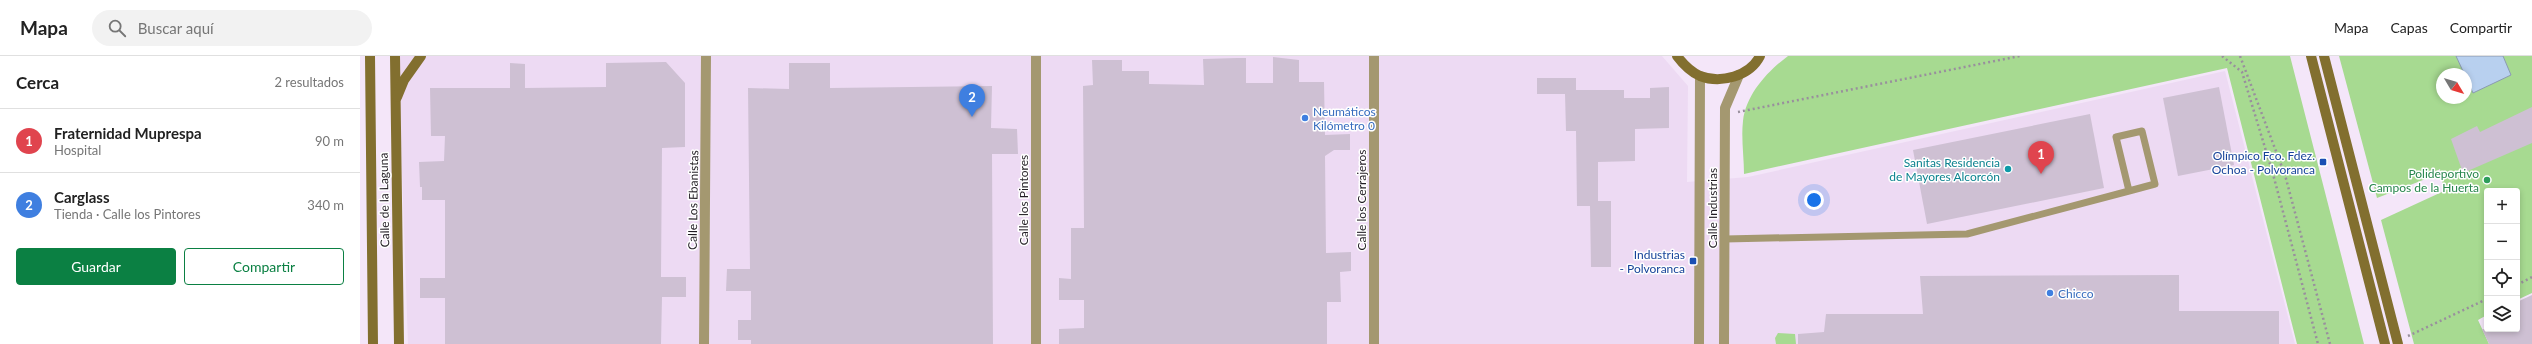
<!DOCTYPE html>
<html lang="es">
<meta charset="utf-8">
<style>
body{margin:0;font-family:Lato,sans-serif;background:#f2f2f2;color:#222}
.controls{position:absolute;right:12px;bottom:12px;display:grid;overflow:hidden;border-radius:4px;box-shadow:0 2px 6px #0003}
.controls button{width:36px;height:36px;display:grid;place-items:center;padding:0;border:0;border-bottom:1px solid #e0e0e0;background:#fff;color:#222;font:20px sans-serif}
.compass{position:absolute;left:2076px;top:12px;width:36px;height:36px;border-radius:50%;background:#fff;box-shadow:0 2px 6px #0003;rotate:128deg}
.you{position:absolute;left:1454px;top:144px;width:14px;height:14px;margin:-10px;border:3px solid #fff;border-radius:50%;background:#1a73e8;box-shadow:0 0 0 6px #1a73e833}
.badge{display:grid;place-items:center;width:26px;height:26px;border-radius:50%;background:#0b8043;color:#fff;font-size:13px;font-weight:700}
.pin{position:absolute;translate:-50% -33px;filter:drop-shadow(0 1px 2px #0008)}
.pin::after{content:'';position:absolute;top:21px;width:14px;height:12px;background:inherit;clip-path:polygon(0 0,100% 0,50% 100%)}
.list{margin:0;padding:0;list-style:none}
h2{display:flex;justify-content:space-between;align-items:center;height:52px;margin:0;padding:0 16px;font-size:17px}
h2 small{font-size:13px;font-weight:400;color:#767676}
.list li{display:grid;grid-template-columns:26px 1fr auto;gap:12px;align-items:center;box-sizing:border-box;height:64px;padding:0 16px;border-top:1px solid #e0e0e0}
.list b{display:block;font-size:15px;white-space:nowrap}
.list p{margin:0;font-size:13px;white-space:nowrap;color:#767676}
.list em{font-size:13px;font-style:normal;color:#767676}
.actions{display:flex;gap:8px;padding:12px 16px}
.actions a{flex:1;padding:9px 0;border:1px solid #0b8043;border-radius:4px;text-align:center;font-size:14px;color:#0b8043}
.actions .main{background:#0b8043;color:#fff}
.icon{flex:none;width:22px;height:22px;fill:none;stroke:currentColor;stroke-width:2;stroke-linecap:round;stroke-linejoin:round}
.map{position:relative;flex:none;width:2172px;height:288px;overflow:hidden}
header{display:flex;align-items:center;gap:24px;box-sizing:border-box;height:56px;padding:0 20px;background:#fff;border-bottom:1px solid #e0e0e0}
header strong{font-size:19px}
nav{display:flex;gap:22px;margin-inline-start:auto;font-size:14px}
.search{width:280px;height:36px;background:#f2f2f2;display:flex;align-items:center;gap:10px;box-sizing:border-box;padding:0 14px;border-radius:22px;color:#767676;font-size:15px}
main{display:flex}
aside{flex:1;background:#fff}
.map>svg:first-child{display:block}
</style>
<header>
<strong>Mapa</strong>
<div class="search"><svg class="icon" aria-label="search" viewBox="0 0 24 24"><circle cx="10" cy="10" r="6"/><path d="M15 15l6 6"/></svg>Buscar aquí</div>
<nav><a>Mapa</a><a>Capas</a><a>Compartir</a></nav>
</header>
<main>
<aside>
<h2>Cerca<small>2 resultados</small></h2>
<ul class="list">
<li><span class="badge" style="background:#e0444e">1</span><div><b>Fraternidad Muprespa</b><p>Hospital</p></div><em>90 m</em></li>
<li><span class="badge" style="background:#3f7fe0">2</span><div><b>Carglass</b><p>Tienda · Calle los Pintores</p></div><em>340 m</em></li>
</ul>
<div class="actions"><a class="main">Guardar</a><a>Compartir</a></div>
</aside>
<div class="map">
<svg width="2172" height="288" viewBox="0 0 2172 288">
<rect width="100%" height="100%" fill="#f4e6f9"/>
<polygon fill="#eddaf3" points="38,0 1302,0 1328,30 1327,126 1388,121 1865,15 1935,288 48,288"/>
<g fill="#a7da91" fill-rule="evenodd">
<path d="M1428 0H1930L2004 288H1937L1867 12 1384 118C1384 101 1381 82 1383 65 1386 38 1408 15 1428 0Z"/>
<path d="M1979 0H2172V237L2157 244V135H2127V259L2118 264 2129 288H2054L2021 164 2084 135 2080 113 2063 124 2017 142ZM2082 18H2106V42H2082Z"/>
<polygon points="1418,277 1435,278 1436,288 1416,288 1415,282"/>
</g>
<polygon fill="#b8d0ef" stroke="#8b9ab2" points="2096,0 2143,0 2151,19 2113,37"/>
<g fill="#cec0d3">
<polygon points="913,1 939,4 939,26 964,26 965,79 990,78 990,94 974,94 965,100 966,197 991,196 991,215 980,216 981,246 967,246 967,288 699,288 699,273 724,272 724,244 699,244 699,222 711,223 711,172 724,172 723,30 733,29 732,4 762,4 762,15 789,15 789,28 844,29 843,3 877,2 886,2 886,27 913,27"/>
<polygon points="306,6 325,27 325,91 302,92 301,221 326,221 326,241 302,241 301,288 85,288 85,242 60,242 60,222 85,222 85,144 62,144 62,131 60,131 59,106 84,105 85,80 71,80 70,32 150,32 150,7 165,8 165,32 246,31 246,7"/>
<polygon points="429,7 470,7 470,32 632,30 631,72 657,73 658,98 632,98 633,288 391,288 391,284 378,284 378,264 391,264 391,235 366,235 367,213 390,213 388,32 429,33"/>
<polygon points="1177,22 1216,22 1216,34 1264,34 1264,42 1290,42 1290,32 1309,31 1309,72 1275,73 1275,105 1238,106 1238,145 1251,145 1251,211 1231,211 1230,150 1217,150 1216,75 1206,75 1205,38 1177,38"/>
<polygon points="1859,31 1874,109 1818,120 1803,42"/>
<polygon points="2172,51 2172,87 2103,117 2091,83 2117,70 2120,76"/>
<polygon points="1730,58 1744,132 1567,168 1553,94"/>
<polygon points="1819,219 1819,255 1919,255 1919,288 1438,288 1438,278 1464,276 1466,258 1563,258 1560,220"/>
<polygon points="2172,239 2172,288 2129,288 2122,273 2157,273 2157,246"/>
</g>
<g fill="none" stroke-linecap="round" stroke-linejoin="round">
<g stroke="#998f9d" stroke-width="2.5" stroke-dasharray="2 3" stroke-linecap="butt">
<polyline points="1862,0 1882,16 1913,118 1958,288"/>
<polyline points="1880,0 1925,119 1970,288"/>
<polyline points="1378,56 1660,0"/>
<polyline points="2157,229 2172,221"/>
<polyline points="2048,280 2127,243"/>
</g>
<polyline stroke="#a49870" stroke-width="7" points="1365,183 1607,178 1769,135 1795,128 1782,75 1756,81 1769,135"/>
<g stroke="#a49870" stroke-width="10">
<polyline points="676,0 676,288"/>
<polyline points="1014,0 1014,288"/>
<polyline points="344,288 346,0"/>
<polyline points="1339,288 1340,20"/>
<polyline points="1364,288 1365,52 1379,19"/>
</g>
<g stroke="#826f2f" stroke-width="10">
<polyline points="10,0 13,288"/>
<polyline points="35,0 39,288"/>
<path d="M1317 0C1323 8 1331 16 1340 20 1361 28 1390 20 1400 0"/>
<polyline points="1951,0 2025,288"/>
<polyline points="1964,0 2038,288"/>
<polyline points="37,41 44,24 61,0"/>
</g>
</g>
<g fill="#3f7fe0" stroke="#fff" stroke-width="1.5">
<circle cx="945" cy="62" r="4"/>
<circle cx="1690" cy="237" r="4"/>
</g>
<g fill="#1a4fb4" stroke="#fff" stroke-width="1.5">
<rect x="1959" y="102" width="8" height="8" rx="2"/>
<rect x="1329" y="201" width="8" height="8" rx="2"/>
</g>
<circle fill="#0f9aa8" stroke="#fff" stroke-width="1.5" cx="1648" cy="113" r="4"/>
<circle fill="#2e9e5b" stroke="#fff" stroke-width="1.5" cx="2127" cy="124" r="4"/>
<g text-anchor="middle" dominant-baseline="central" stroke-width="3" stroke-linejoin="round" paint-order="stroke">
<g font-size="12" fill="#366cbe" stroke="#fff" text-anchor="start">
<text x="953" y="55">Neumáticos<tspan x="953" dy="14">Kilómetro 0</tspan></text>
<text x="1698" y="237">Chicco</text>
</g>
<g font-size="12" fill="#164399" stroke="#fff" text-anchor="end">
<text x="1955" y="99">Olímpico Fco. Fdez.<tspan x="1955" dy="14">Ochoa - Polvoranca</tspan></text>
<text x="1325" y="198">Industrias<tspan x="1325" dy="14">- Polvoranca</tspan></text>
</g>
<g font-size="12" fill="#0d838f" stroke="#fff" text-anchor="end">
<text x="1640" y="106">Sanitas Residencia<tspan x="1640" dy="14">de Mayores Alcorcón</tspan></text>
</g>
<g font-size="12" fill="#27864d" stroke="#fff" text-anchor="end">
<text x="2119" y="117">Polideportivo<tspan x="2119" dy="14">Campos de la Huerta</tspan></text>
</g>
<g font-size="12" fill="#221d24" stroke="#fff">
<text transform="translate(24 144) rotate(-91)">Calle de la Laguna</text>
<text transform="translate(333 144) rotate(-89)">Calle Los Ebanistas</text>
<text transform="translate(663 144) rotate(-90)">Calle los Pintores</text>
<text transform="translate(1001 144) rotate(-90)">Calle los Cerrajeros</text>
<text transform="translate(1352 152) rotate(-90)">Calle Industrias</text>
</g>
</g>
</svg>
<div class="controls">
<button>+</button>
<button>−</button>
<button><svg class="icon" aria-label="locate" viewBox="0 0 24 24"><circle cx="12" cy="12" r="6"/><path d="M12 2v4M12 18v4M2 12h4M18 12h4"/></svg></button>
<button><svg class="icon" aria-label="layers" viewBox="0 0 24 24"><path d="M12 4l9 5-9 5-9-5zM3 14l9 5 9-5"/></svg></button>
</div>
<svg class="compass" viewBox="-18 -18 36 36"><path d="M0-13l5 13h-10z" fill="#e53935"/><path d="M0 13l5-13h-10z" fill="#767676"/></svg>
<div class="you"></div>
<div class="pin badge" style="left:1681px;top:118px;background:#e0444e">1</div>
<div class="pin badge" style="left:612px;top:61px;background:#3f7fe0">2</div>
</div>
</main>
